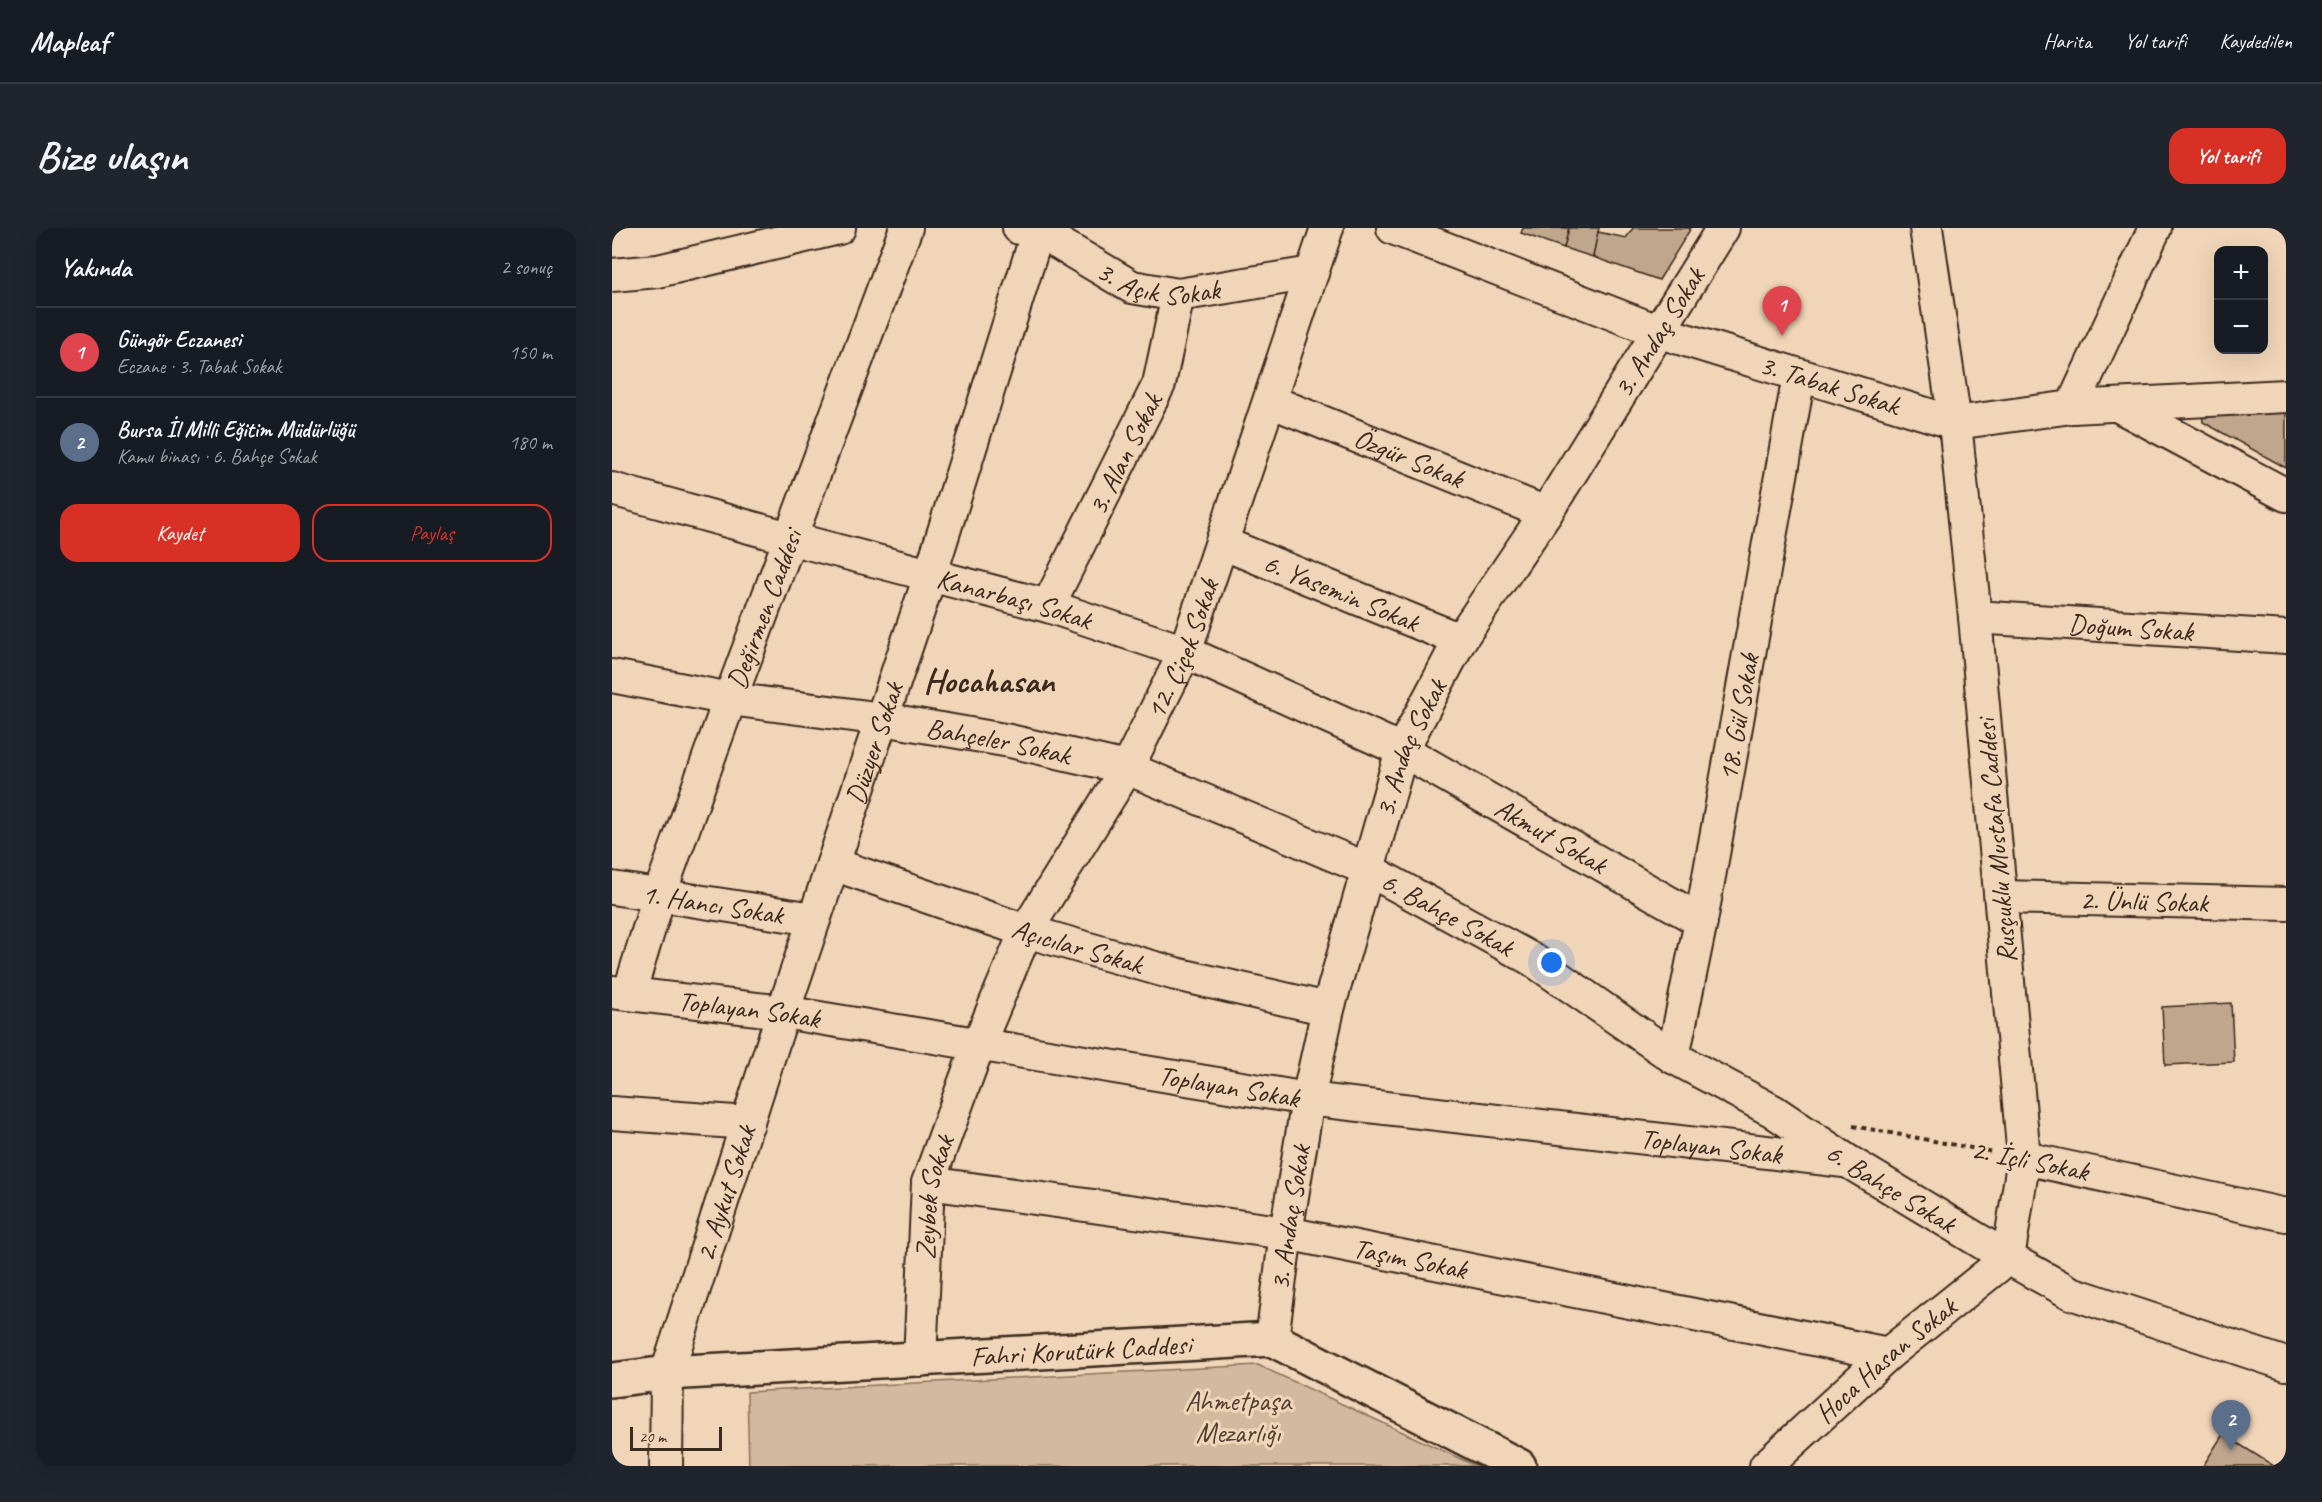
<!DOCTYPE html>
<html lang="tr">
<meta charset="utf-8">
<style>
body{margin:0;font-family:Caveat,sans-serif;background:#20242c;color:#f1f3f6}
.controls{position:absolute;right:18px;top:18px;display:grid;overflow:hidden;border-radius:12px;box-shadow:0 6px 24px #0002}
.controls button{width:54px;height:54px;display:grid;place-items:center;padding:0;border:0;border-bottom:2px solid #363941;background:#171b24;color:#f1f3f6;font:30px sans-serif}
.scale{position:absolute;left:18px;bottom:15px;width:92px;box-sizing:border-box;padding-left:6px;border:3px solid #3b2a1e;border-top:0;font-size:16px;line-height:21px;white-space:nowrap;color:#3b2a1e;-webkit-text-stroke:4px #f1d5b8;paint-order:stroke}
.you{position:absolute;left:940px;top:735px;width:21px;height:21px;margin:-15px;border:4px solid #fff;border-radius:50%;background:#1a73e8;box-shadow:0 0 0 9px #1a73e833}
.badge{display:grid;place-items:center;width:39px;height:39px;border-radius:50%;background:#d93025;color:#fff;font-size:20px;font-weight:700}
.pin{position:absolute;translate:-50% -50px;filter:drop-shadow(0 2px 3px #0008)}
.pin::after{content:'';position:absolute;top:32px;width:21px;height:18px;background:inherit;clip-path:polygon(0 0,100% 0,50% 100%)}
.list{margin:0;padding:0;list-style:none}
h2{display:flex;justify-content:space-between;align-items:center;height:78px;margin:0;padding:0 24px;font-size:26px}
h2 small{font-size:20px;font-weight:400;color:#9ea1a6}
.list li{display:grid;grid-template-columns:39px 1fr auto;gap:18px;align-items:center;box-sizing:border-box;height:90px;padding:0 24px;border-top:2px solid #363941}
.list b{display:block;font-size:22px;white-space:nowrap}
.list p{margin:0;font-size:20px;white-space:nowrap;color:#9ea1a6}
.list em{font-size:20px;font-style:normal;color:#9ea1a6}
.actions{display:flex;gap:12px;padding:18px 24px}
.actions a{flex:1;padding:14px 0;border:2px solid #d93025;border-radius:18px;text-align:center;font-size:21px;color:#d93025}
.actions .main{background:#d93025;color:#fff}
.map{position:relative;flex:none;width:1674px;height:1238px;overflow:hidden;border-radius:18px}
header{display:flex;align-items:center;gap:36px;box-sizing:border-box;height:84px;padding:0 30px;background:#171b24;border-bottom:2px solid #363941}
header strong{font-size:28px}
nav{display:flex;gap:33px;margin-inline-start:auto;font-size:21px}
.intro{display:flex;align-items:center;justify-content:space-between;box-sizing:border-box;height:144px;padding:0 36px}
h1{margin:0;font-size:42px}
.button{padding:15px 27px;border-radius:18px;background:#d93025;color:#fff;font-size:21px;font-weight:700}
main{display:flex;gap:36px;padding:0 36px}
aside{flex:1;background:#171b24;border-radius:18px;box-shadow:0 6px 24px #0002}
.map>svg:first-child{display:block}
</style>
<header>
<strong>Mapleaf</strong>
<nav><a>Harita</a><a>Yol tarifi</a><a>Kaydedilen</a></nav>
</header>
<div class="intro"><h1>Bize ulaşın</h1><a class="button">Yol tarifi</a></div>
<main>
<aside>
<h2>Yakında<small>2 sonuç</small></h2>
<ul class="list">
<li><span class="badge" style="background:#e0444e">1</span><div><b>Güngör Eczanesi</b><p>Eczane · 3. Tabak Sokak</p></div><em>150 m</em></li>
<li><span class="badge" style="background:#5c6f8a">2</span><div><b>Bursa İl Milli Eğitim Müdürlüğü</b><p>Kamu binası · 6. Bahçe Sokak</p></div><em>180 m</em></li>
</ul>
<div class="actions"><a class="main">Kaydet</a><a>Paylaş</a></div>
</aside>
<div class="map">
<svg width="1674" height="1238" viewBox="0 0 1674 1238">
<rect width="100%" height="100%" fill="#f1d5b8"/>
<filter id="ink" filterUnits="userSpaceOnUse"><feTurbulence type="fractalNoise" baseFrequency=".0167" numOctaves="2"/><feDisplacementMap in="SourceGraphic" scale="12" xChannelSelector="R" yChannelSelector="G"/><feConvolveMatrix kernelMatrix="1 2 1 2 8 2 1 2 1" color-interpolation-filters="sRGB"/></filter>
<g filter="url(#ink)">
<polygon fill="#d3b99f" stroke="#87725e" stroke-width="1.5" points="646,1137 864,1238 137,1238 135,1164"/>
<g fill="#bfa68d" stroke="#3b2a1e" stroke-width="1.5">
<polygon points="911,0 957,0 952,20 909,5"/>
<polygon points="957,0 987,0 981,29 952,20"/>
<polygon points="1021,0 1079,0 1047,52 981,29 986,4 1014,10"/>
<polygon points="1674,176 1674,240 1591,194 1590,183"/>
<polygon points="1619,775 1622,834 1553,837 1550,779"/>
<polygon points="1611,1206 1662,1238 1591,1238"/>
</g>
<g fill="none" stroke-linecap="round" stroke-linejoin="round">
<g stroke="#3b2a1e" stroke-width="36">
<g id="street">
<path id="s1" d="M407 0 426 3 520 59 566 67 700 45"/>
<path id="s2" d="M781 0 1048 104 1343 195 1460 179 1674 168"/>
<polyline points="0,47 46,43 227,0"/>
<path id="s3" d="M658 173 934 285"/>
<polyline points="1505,177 1674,267"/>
<polyline points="1460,179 1543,0"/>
<path id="s4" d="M0 261 177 310 436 378 573 424 790 522 1089 693"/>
<path id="s5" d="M610 315 848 412"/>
<path id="s6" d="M436 378 547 156 566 67"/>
<path id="s7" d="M1363 389 1674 409"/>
<path id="s8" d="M0 448 118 471 271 491 398 513 515 540 755 641 921 732 1061 829 1161 883 1237 934 1396 1030 1459 1065 1674 1136"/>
<path id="s9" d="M221 636 414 703 564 746 716 781"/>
<path id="s10" d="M0 660 202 691"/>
<path id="s11" d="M1390 669 1674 676"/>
<path id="s12" d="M0 764 171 784 696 871 1232 933"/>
<path id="s13" d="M17 766 47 668 118 471 294 0"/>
<path id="s14" d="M1061 829 1089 693 1187 148"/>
<polyline points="0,885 136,895"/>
<polyline points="1412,930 1674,987"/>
<path id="s15" d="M316 955 674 1005 1276 1126"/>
<path id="s16" d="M660 1111 674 1005 696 871 716 781 790 522 848 412 934 285 1111 0"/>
<path id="s17" d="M308 1132 316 955 367 815 414 703 515 540 573 424 715 0"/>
<path id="s18" d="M54 1238 55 1145 171 784 318 348 426 3"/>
<path id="s19" d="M1154 1238 1276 1126 1396 1030 1412 930 1363 389 1343 195 1314 0"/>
</g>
</g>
<g stroke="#3b2a1e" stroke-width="38">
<g id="secondary">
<path id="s20" d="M0 1152 55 1145 660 1111 907 1238"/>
</g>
</g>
<polyline stroke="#3b2a1e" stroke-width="4" stroke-dasharray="4.5 4.5" stroke-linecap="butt" points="1241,898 1381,924"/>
<use href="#street" stroke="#f1d5b8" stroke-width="32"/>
<use href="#secondary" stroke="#f1d5b8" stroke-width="33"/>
</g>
</g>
<g text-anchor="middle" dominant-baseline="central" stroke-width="6" stroke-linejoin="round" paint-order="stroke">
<g font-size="28" fill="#3b2a1e" stroke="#f1d5b8">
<text stroke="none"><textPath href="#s1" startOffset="154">3. Açık Sokak</textPath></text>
<text stroke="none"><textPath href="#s16" startOffset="1095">3. Andaç Sokak</textPath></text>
<text stroke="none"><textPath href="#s2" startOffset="464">3. Tabak Sokak</textPath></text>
<text stroke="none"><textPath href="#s6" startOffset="170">3. Alan Sokak</textPath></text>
<text stroke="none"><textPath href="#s3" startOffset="150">Özgür Sokak</textPath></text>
<text stroke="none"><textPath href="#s5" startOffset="129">6. Yasemin Sokak</textPath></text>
<text stroke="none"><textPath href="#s4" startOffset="417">Kanarbaşı Sokak</textPath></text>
<text stroke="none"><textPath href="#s13" startOffset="408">Değirmen Caddesi</textPath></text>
<text stroke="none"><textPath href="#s7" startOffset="156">Doğum Sokak</textPath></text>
<text stroke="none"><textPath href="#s17" startOffset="771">12. Çiçek Sokak</textPath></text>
<text stroke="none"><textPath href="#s14" startOffset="346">18. Gül Sokak</textPath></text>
<text stroke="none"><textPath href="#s8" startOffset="392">Bahçeler Sokak</textPath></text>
<text stroke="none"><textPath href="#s18" startOffset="756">Düzyer Sokak</textPath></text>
<text stroke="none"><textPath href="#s16" startOffset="609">3. Andaç Sokak</textPath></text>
<text stroke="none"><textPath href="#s4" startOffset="1006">Akmut Sokak</textPath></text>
<text transform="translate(1384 613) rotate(-95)">Rusçuklu Mustafa Caddesi</text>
<text stroke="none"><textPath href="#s11" startOffset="142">2. Ünlü Sokak</textPath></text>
<text stroke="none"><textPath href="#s10" startOffset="102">1. Hancı Sokak</textPath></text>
<text stroke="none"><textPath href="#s8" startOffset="876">6. Bahçe Sokak</textPath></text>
<text stroke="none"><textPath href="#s9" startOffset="258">Açıcılar Sokak</textPath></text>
<text stroke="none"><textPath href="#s12" startOffset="138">Toplayan Sokak</textPath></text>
<text stroke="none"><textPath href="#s12" startOffset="624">Toplayan Sokak</textPath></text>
<text stroke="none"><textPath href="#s12" startOffset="1110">Toplayan Sokak</textPath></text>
<text transform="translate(1418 932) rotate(11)">2. İçli Sokak</text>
<text stroke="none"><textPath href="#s8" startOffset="1398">6. Bahçe Sokak</textPath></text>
<text stroke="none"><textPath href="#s18" startOffset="282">2. Aykut Sokak</textPath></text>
<text stroke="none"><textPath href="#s17" startOffset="164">Zeybek Sokak</textPath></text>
<text stroke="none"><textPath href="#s16" startOffset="123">3. Andaç Sokak</textPath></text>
<text stroke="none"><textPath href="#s15" startOffset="488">Taşım Sokak</textPath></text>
<text stroke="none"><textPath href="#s20" startOffset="470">Fahri Korutürk Caddesi</textPath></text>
<text stroke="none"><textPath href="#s19" startOffset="160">Hoca Hasan Sokak</textPath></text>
</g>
<g font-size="28" fill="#523f31" stroke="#f1d5b8">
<text x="626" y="1172">Ahmetpaşa<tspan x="626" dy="32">Mezarlığı</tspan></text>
</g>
<g font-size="34" font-weight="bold" fill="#3b2a1e" stroke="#f1d5b8">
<text x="377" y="452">Hocahasan</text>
</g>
</g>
</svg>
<div class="controls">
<button>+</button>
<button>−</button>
</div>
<div class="scale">20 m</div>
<div class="you"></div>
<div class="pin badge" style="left:1170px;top:108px;background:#e0444e">1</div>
<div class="pin badge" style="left:1619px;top:1222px;background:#5c6f8a">2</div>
</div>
</main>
